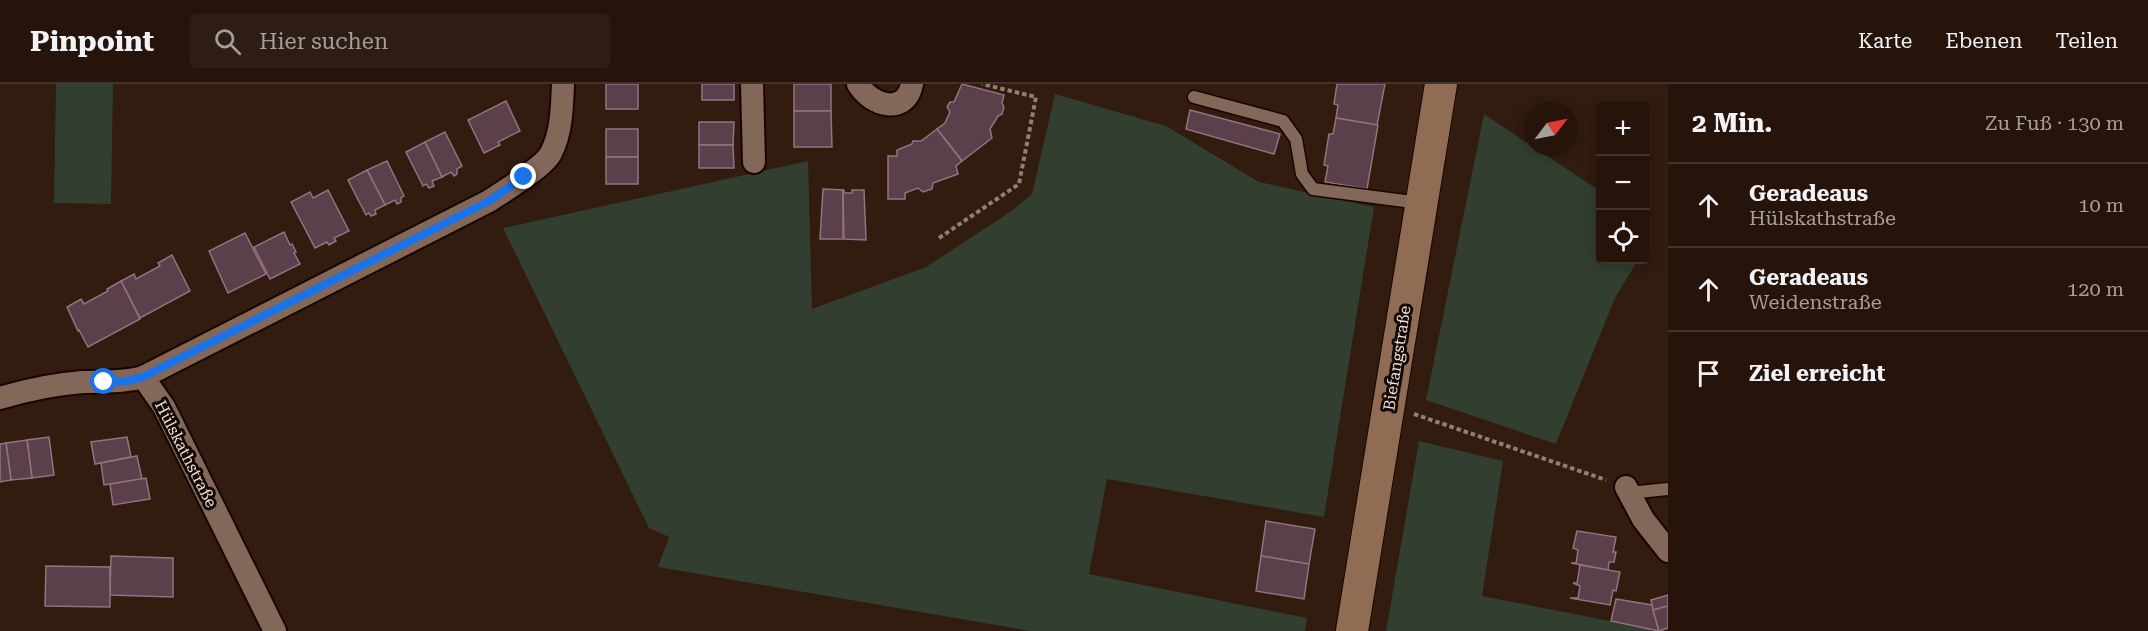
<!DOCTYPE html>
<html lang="de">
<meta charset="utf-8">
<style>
body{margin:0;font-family:"Roboto Serif",serif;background:#2e1d14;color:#f1f3f6}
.controls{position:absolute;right:18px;top:18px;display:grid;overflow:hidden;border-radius:6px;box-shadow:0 3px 15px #0003}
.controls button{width:54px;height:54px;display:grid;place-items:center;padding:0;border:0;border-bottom:2px solid #42332c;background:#26140b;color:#f1f3f6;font:30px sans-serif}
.compass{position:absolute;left:1524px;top:18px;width:54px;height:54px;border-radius:50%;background:#26140b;box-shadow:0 3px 15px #0003;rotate:58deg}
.stop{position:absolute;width:18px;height:18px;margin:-14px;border:4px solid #1a73e8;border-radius:50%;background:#fff}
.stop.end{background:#1a73e8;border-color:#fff;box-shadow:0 2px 6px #0008}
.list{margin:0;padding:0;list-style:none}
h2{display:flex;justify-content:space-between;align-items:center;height:78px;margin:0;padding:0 24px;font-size:26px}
h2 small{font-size:20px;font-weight:400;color:#a49e9d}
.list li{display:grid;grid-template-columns:39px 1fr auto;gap:18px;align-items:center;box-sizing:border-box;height:84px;padding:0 24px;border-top:2px solid #42332c}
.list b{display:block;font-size:22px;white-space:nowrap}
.list p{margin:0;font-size:20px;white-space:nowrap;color:#a49e9d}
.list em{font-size:20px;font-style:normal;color:#a49e9d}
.icon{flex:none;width:33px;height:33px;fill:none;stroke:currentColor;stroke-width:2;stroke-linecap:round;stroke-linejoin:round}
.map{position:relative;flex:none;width:1668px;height:547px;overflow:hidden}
header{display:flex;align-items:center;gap:36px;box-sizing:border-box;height:84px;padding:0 30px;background:#26140b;border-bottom:2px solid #42332c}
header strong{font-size:28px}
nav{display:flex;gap:33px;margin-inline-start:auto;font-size:21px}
.search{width:420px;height:54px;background:#2e1d14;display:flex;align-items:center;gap:15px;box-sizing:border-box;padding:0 21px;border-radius:6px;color:#a49e9d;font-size:22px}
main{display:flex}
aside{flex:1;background:#26140b}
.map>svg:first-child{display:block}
</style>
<header>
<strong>Pinpoint</strong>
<div class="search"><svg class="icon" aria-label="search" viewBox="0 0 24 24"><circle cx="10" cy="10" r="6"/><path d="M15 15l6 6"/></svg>Hier suchen</div>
<nav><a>Karte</a><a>Ebenen</a><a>Teilen</a></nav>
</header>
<main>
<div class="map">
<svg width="1668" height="547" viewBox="0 0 1668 547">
<rect width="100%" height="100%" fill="#321b0f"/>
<g fill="#313e30">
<polygon points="56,0 113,0 111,120 54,119"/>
<polygon points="1055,10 1166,42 1259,98 1374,123 1324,433 1107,395 1089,490 1307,534 1305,547 1031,547 658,483 669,453 649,444 503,144 808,77 812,225 926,183 1010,128 1032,110"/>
<polygon points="1484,30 1600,107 1600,176 1638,176 1615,214 1556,360 1426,316"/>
<polygon points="1419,357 1503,377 1482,512 1651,545 1651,547 1386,547"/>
</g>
<g fill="#5b3f4a" stroke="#92737f" stroke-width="1.5">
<rect x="606" y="0" width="32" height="25"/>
<rect x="702" y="0" width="32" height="16"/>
<rect x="794" y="0" width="37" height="27"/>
<polygon points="962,0 1004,11 1002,19 1004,23 1002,30 998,32 990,45 992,54 962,77 937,45 945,39 950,28 947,23 950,18 954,18"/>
<polygon points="1337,0 1385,0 1377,41 1336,34 1338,21 1334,20"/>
<polygon points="506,17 520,47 498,58 500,61 484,69 468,36"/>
<polygon points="1190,26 1280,50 1274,70 1186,45"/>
<polygon points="794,27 831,27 832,63 794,63"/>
<polygon points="1336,34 1378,41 1367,105 1325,98 1328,82 1324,81 1329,50 1333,50"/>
<polygon points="699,38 734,38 733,61 699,61"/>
<rect x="606" y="45" width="32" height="28"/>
<polygon points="937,45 962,77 956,82 958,90 933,99 932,105 923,108 918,104 905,109 905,115 888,115 888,72 897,72 897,66 912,60 913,57 921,57"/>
<polygon points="445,48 462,82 457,85 457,90 454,92 451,88 442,93 425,58"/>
<polygon points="425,58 442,93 432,97 434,102 429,104 426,100 423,102 406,68"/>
<polygon points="699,61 733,61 734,84 699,84"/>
<rect x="606" y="73" width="32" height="27"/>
<polygon points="387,77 404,112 401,114 401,118 397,120 395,116 385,121 367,86"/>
<polygon points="367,86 385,121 375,126 376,130 371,132 369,129 366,131 348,96"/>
<polygon points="823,105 843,106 843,155 820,155"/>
<polygon points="843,105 845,109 852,109 852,106 864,106 866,156 844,155"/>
<polygon points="328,106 349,147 334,154 336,157 329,161 327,158 315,164 291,118 310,108 313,114"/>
<polygon points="284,148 290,161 292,160 296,168 294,169 300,180 270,195 254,163"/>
<polygon points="245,149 266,190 228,209 209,167"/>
<polygon points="172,171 190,207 140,234 121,197 134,190 136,195 160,182 158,179"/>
<polygon points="121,197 140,235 88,263 79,246 78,247 67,223 81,215 84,220 108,207 107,205"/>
<polygon points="49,353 54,391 32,394 27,356"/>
<polygon points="127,353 131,373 95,380 91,358"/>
<polygon points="27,356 32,394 11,396 6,359"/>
<polygon points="6,359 11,396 0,398 0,360"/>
<polygon points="137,372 142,395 104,401 101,379"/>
<polygon points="146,394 150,415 113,421 110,400"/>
<polygon points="1266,437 1315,445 1309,480 1261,472"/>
<polygon points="1577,447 1616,453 1613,468 1616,468 1614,478 1609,478 1608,486 1571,479 1576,479 1578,466 1573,464"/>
<polygon points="111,472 173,474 173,513 110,511"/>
<polygon points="1261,472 1309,480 1304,515 1256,507"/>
<polygon points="1580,481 1620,488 1616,507 1613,506 1610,521 1570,514 1578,514 1580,502 1573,499 1577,499"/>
<polygon points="46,482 110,483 110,523 45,522"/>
<polygon points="1668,511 1668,522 1653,526 1651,516"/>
<polygon points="1616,515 1652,521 1659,547 1611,537"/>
<polygon points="1668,522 1668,544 1659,547 1653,526"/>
</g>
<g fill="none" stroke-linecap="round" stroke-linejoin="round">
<g stroke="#190500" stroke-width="15">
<g id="lane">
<polyline points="1194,13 1283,37 1296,55 1302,90 1313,105 1420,119"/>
<polyline points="1629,409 1668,405"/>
</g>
</g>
<g stroke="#190500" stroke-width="26">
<g id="street">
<polyline points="752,0 754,78"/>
<path d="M858 0C871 22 906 32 912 0"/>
<polyline points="143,293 164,323 275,547"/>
<path d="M0 314C27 306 55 300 83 298 104 297 123 299 143 293L489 117C504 107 544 83 551 69 562 48 562 22 563 0"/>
<polyline points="1626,403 1643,435 1668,467"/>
</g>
</g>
<g stroke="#190500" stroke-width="34">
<polyline id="secondary" points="1352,547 1441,0"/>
</g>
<g stroke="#917e74" stroke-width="4" stroke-dasharray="4.5 3" stroke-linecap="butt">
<polyline points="939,154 1019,100 1036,13 982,0"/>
<polyline points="1414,330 1606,396"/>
</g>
<use href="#lane" stroke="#836859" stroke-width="12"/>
<use href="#street" stroke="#836859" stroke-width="22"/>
<use href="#secondary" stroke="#8f6c53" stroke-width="32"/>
</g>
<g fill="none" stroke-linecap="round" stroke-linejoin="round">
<polyline stroke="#1a73e8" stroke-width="8" points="104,298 127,297 143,293 489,117 524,93"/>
</g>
<g text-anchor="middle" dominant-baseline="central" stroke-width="6" stroke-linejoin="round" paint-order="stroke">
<g font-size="16" fill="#eeded6" stroke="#120904">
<text transform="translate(1397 274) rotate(-81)">Biefangstraße</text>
<text transform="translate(186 370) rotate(63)">Hülskathstraße</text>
</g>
</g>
</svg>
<div class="controls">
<button>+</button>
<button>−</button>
<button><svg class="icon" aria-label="locate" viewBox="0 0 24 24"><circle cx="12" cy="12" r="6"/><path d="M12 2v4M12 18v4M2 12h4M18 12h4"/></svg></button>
</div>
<svg class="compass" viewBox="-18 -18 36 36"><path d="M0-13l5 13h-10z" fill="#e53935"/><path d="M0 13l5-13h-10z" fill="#a49e9d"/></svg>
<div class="stop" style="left:104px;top:298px"></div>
<div class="stop end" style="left:524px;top:93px"></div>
</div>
<aside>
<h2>2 Min.<small>Zu Fuß · 130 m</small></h2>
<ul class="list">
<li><svg class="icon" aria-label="ahead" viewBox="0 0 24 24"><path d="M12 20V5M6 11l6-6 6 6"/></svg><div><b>Geradeaus</b><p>Hülskathstraße</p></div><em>10 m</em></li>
<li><svg class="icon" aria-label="ahead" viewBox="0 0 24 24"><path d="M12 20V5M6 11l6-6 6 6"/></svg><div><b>Geradeaus</b><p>Weidenstraße</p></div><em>120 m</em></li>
<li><svg class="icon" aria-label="arrive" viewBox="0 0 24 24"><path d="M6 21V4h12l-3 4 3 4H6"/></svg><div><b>Ziel erreicht</b></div></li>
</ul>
</aside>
</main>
